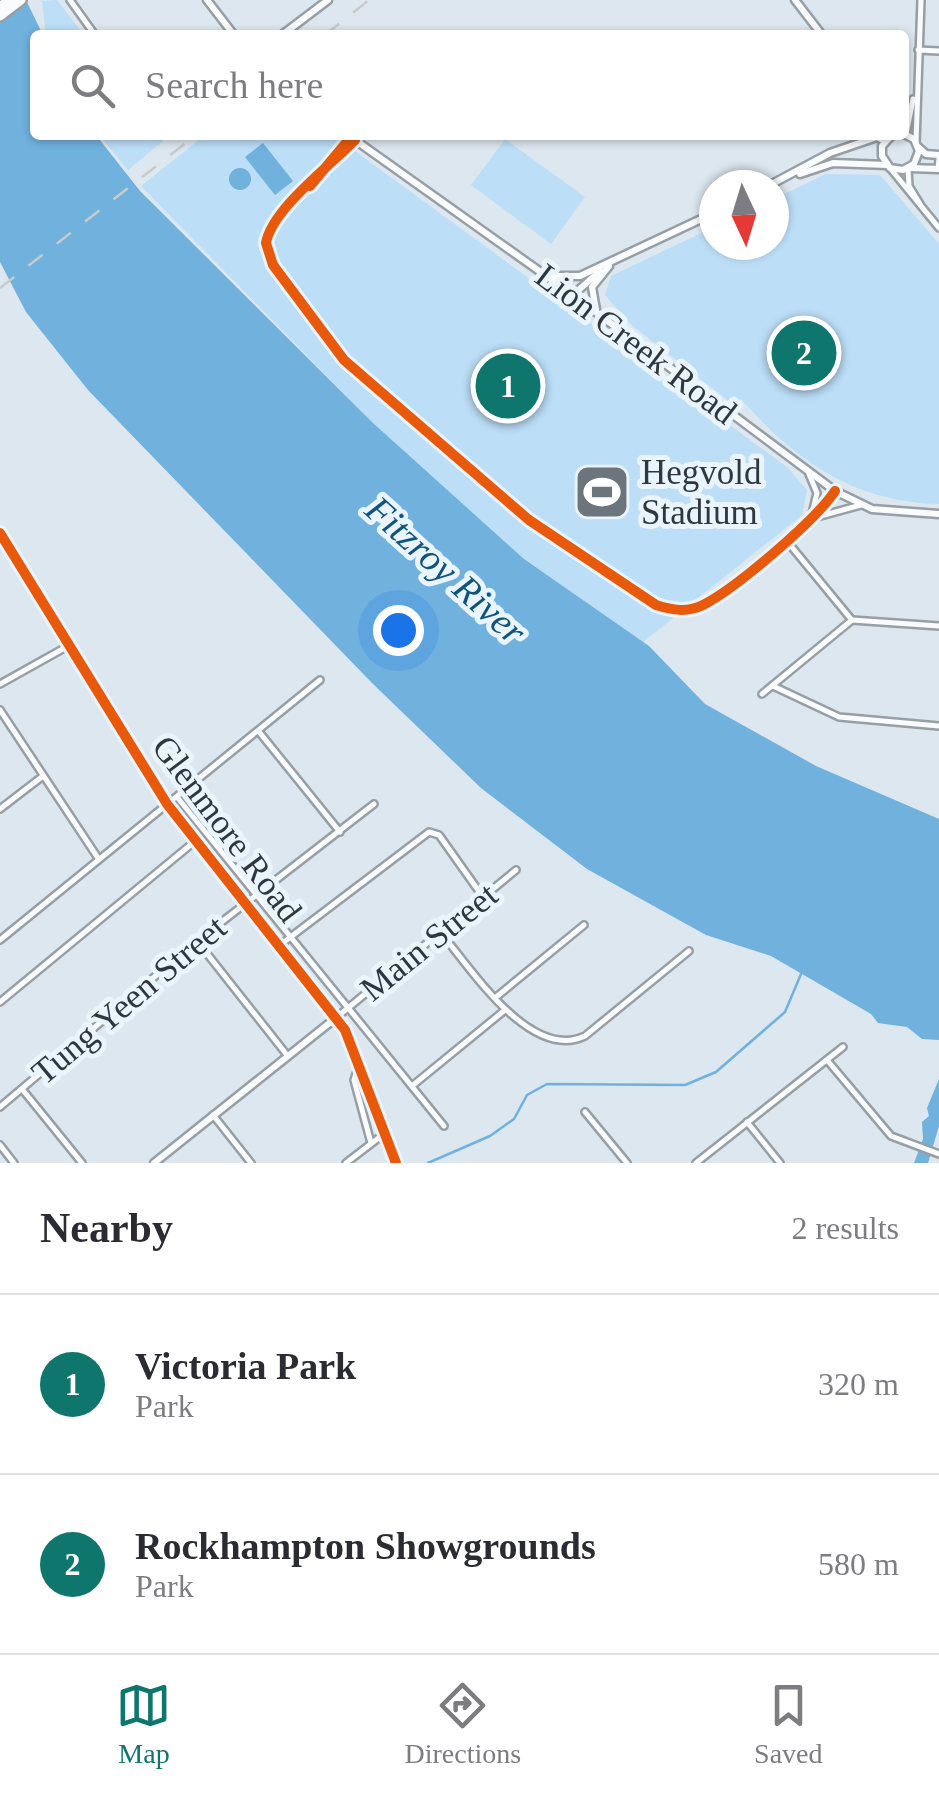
<!DOCTYPE html>
<style>
body{margin:0;font-family:Georgia,serif;background:#f2f2f3;color:#2b2b33}
.compass{position:absolute;left:699px;top:170px;width:90px;height:90px;border-radius:50%;background:#fff;box-shadow:0 2px 8px #0004;rotate:176deg}
.you{position:absolute;left:398px;top:630px;width:35px;height:35px;margin:-25px;border:8px solid #fff;border-radius:50%;background:#1a73e8;box-shadow:0 0 0 15px #1a73e833}
.badge{display:grid;place-items:center;width:65px;height:65px;border-radius:50%;background:#0f766e;color:#fff;font-size:32px;font-weight:700}
.pin{position:absolute;translate:-50% -50%;border:5px solid #fff;box-shadow:0 2px 10px #0006}
.list{margin:0;padding:0;list-style:none}
h2{display:flex;justify-content:space-between;align-items:center;height:130px;margin:0;padding:0 40px;font-size:42px}
h2 small{font-size:32px;font-weight:400;color:#7c7c81}
.list li{display:grid;grid-template-columns:65px 1fr auto;gap:30px;align-items:center;box-sizing:border-box;height:180px;padding:0 40px;border-top:2px solid #e1e1e2}
.list b{display:block;font-size:38px;white-space:nowrap}
.list p{margin:0;font-size:32px;white-space:nowrap;color:#7c7c81}
.list em{font-size:32px;font-style:normal;color:#7c7c81}
.icon{flex:none;width:55px;height:55px;fill:none;stroke:currentColor;stroke-width:2;stroke-linecap:round;stroke-linejoin:round}
.map{position:relative;flex:none;width:939px;height:1163px;overflow:hidden}
.search{position:absolute;background:#fff;box-shadow:0 2px 8px #0004;left:30px;right:30px;top:30px;height:110px;display:flex;align-items:center;gap:25px;box-sizing:border-box;padding:0 35px;border-radius:10px;color:#7c7c81;font-size:38px}
.sheet{height:490px;background:#fff}
nav{display:flex;justify-content:space-around;align-items:center;box-sizing:border-box;height:140px;border-top:2px solid #e1e1e2;background:#fff;font-size:28px;color:#7c7c81}
nav a{display:grid;justify-items:center;gap:5px}
nav .on{color:#0f766e}
.map>svg:first-child{display:block}
</style>
<div class="map">
<svg width="939" height="1163" viewBox="0 0 939 1163">
<rect width="100%" height="100%" fill="#dde7ef"/>
<g fill="#bcdef7">
<polygon points="57,0 84,35 46,35 42,1"/>
<polygon points="99,135 159,135 163,141 128,170"/>
<polygon points="205,135 333,135 787,467 807,490 802,515 643,642 524,559 373,423 141,186"/>
<polygon points="505,139 585,197 551,244 471,185"/>
<path d="M826 174 880 175 939 244V504C854 502 796 461 741 399L733 404 718 393 629 323 605 295 611 276 714 227V245H774V199Z"/>
</g>
<g fill="#70b1de">
<polygon points="0,0 26,0 43,35 35,35 35,135 96,135 140,191 373,423 524,559 649,646 705,704 816,766 939,819 939,1040 922,1039 907,1027 878,1023 871,1014 771,956 706,935 587,869 481,788 373,684 88,390 26,312 0,262"/>
<polygon points="263,143 293,181 275,195 245,157"/>
<circle cx="240" cy="179" r="11"/>
<polygon points="939,1079 939,1126 928,1163 914,1163 923,1139 922,1122 929,1116 927,1108"/>
</g>
<g fill="none" stroke-linecap="round" stroke-linejoin="round">
<polyline stroke="#70b1de" stroke-width="2.5" points="428,1163 490,1136 514,1119 527,1095 547,1084 685,1085 716,1072 785,1012 801,974"/>
<g stroke="#979fa5" stroke-width="10">
<g id="minor">
<polyline points="70,0 95,35"/>
<polyline points="918,50 939,51"/>
<polyline points="906,134 913,99"/>
<path d="M354 140C329 168 258 218 268 256L344 360 529 520 656 605C672 610 687 613 703 605 735 589 815 521 835 491"/>
<polyline points="916,142 921,0"/>
<polyline points="890,168 939,228"/>
<polyline points="908,169 909,186 920,204"/>
<polyline points="938,169 939,159"/>
<polyline points="321,171 351,137"/>
<polyline points="809,474 817,493 811,518"/>
<polyline points="817,517 861,505"/>
<polyline points="786,540 851,619"/>
<polyline points="852,620 939,626"/>
<polyline points="0,684 68,646"/>
<polyline points="773,686 839,717 939,726"/>
<polyline points="762,694 852,620"/>
<polyline points="0,710 98,858"/>
<polyline points="260,733 340,832"/>
<polyline points="177,797 444,1126"/>
<polyline points="0,809 43,776"/>
<path d="M441 933C470 967 530 1062 585 1036L689 951"/>
<polyline points="0,940 320,680"/>
<polyline points="197,941 287,1055"/>
<polyline points="280,945 429,832 439,835 483,897"/>
<polyline points="495,998 584,925"/>
<polyline points="0,1002 194,842"/>
<polyline points="337,1017 516,870"/>
<polyline points="827,1060 891,1136 939,1154"/>
<polyline points="359,1065 354,1080 371,1143"/>
<polyline points="412,1086 505,1010"/>
<polyline points="22,1089 82,1163"/>
<polyline points="0,1107 197,941 374,804"/>
<polyline points="585,1112 627,1163"/>
<polyline points="213,1115 251,1163"/>
<polyline points="747,1122 780,1163"/>
<polyline points="0,1145 14,1163"/>
<polyline points="346,1163 385,1133"/>
<polyline points="696,1163 843,1047"/>
</g>
</g>
<g stroke="#979fa5" stroke-width="11">
<g id="tertiary">
<polyline points="207,0 234,35"/>
<polyline points="795,0 822,35"/>
<polyline points="282,35 328,0"/>
<polyline points="348,135 573,295 835,491 872,509 939,514"/>
<polyline points="892,135 882,146 882,156 890,168 903,170 914,164 919,151 914,139 904,134"/>
<polyline points="918,147 926,154 939,155"/>
<polyline points="910,168 939,169"/>
<polyline points="800,174 833,163 887,165"/>
<polyline points="770,185 830,153 877,137 885,141"/>
<polyline points="550,276 580,276 714,213"/>
<polyline points="573,295 600,271"/>
<polyline points="596,310 592,287 609,266"/>
<polyline points="0,533 167,804 345,1030 396,1163"/>
<polyline points="154,1163 337,1017"/>
</g>
</g>
<g stroke="#979fa5" stroke-width="14">
<g id="trunk">
<polyline points="0,7 9,0"/>
<polyline points="0,16 21,0"/>
</g>
</g>
<use href="#minor" stroke="#fafbfd" stroke-width="5"/>
<use href="#tertiary" stroke="#fafbfd" stroke-width="6"/>
<use href="#trunk" stroke="#fafbfd" stroke-width="9"/>
<g stroke="#c8cacc" stroke-width="2.5" stroke-dasharray="18 18" stroke-linecap="butt">
<polyline points="325,35 369,0"/>
<polyline points="0,288 196,135"/>
</g>
<g stroke="#e9f4fd" stroke-width="16">
<g id="cycleway">
<path d="M310 186 351 137 355 140C330 166 272 209 266 243L273 265 344 360 529 520 656 605C672 610 687 613 703 605 735 589 815 521 835 491"/>
<polyline points="0,533 167,804 345,1030 396,1163"/>
</g>
</g>
<use href="#cycleway" stroke="#e8590c" stroke-width="10"/>
</g>
<defs>
<g id="stadium-square" transform="scale(2.875)"><rect x="-9" y="-9" width="18" height="18" rx="4" fill="#6c757b" stroke="#e9f4fd"/><path d="M0-5a6.5 5 0 1 0 0 10a6.5 5 0 1 0 0-10ZM-3.5-1.8h7v3.6h-7Z" fill="#fff"/></g>
</defs>
<g fill-rule="evenodd">
<use href="#stadium-square" x="602" y="492"/>
</g>
<g text-anchor="middle" dominant-baseline="central" stroke-width="10" stroke-linejoin="round" paint-order="stroke">
<g font-size="35" fill="#2f373c" stroke="#e9f4fd">
<text transform="translate(636 344) rotate(37)">Lion Creek Road</text>
<text transform="translate(227 829) rotate(53)">Glenmore Road</text>
<text transform="translate(429 942) rotate(-39)">Main Street</text>
<text transform="translate(129 1000) rotate(-40)">Tung Yeen Street</text>
</g>
<g font-size="35" fill="#2f373c" stroke="#e9f4fd" text-anchor="start">
<text x="641" y="472">Hegvold<tspan x="641" dy="40">Stadium</tspan></text>
</g>
<g font-size="38" font-style="italic" fill="#10537b" stroke="#e9f4fd">
<text transform="translate(446 570) rotate(42)">Fitzroy River</text>
</g>
</g>
</svg>
<svg class="compass" viewBox="-18 -18 36 36"><path d="M0-13l5 13h-10z" fill="#e53935"/><path d="M0 13l5-13h-10z" fill="#7c7c81"/></svg>
<div class="you"></div>
<div class="pin badge" style="left:508px;top:386px">1</div>
<div class="pin badge" style="left:804px;top:353px">2</div>
<div class="search"><svg class="icon" aria-label="search" viewBox="0 0 24 24"><circle cx="10" cy="10" r="6"/><path d="M15 15l6 6"/></svg>Search here</div>
</div>
<section class="sheet">
<h2>Nearby<small>2 results</small></h2>
<ul class="list">
<li><span class="badge">1</span><div><b>Victoria Park</b><p>Park</p></div><em>320 m</em></li>
<li><span class="badge">2</span><div><b>Rockhampton Showgrounds</b><p>Park</p></div><em>580 m</em></li>
</ul>
</section>
<nav>
<a class="on"><svg class="icon" aria-label="map" viewBox="0 0 24 24"><path d="M3 6l6-2 6 2 6-2v14l-6 2-6-2-6 2zM9 4v14M15 6v14"/></svg>Map</a>
<a><svg class="icon" aria-label="directions" viewBox="0 0 24 24"><path d="M12 3l9 9-9 9-9-9zM9 14v-3h6M13 9l2 2-2 2"/></svg>Directions</a>
<a><svg class="icon" aria-label="saved" viewBox="0 0 24 24"><path d="M7 4h10v16l-5-4-5 4z"/></svg>Saved</a>
</nav>
